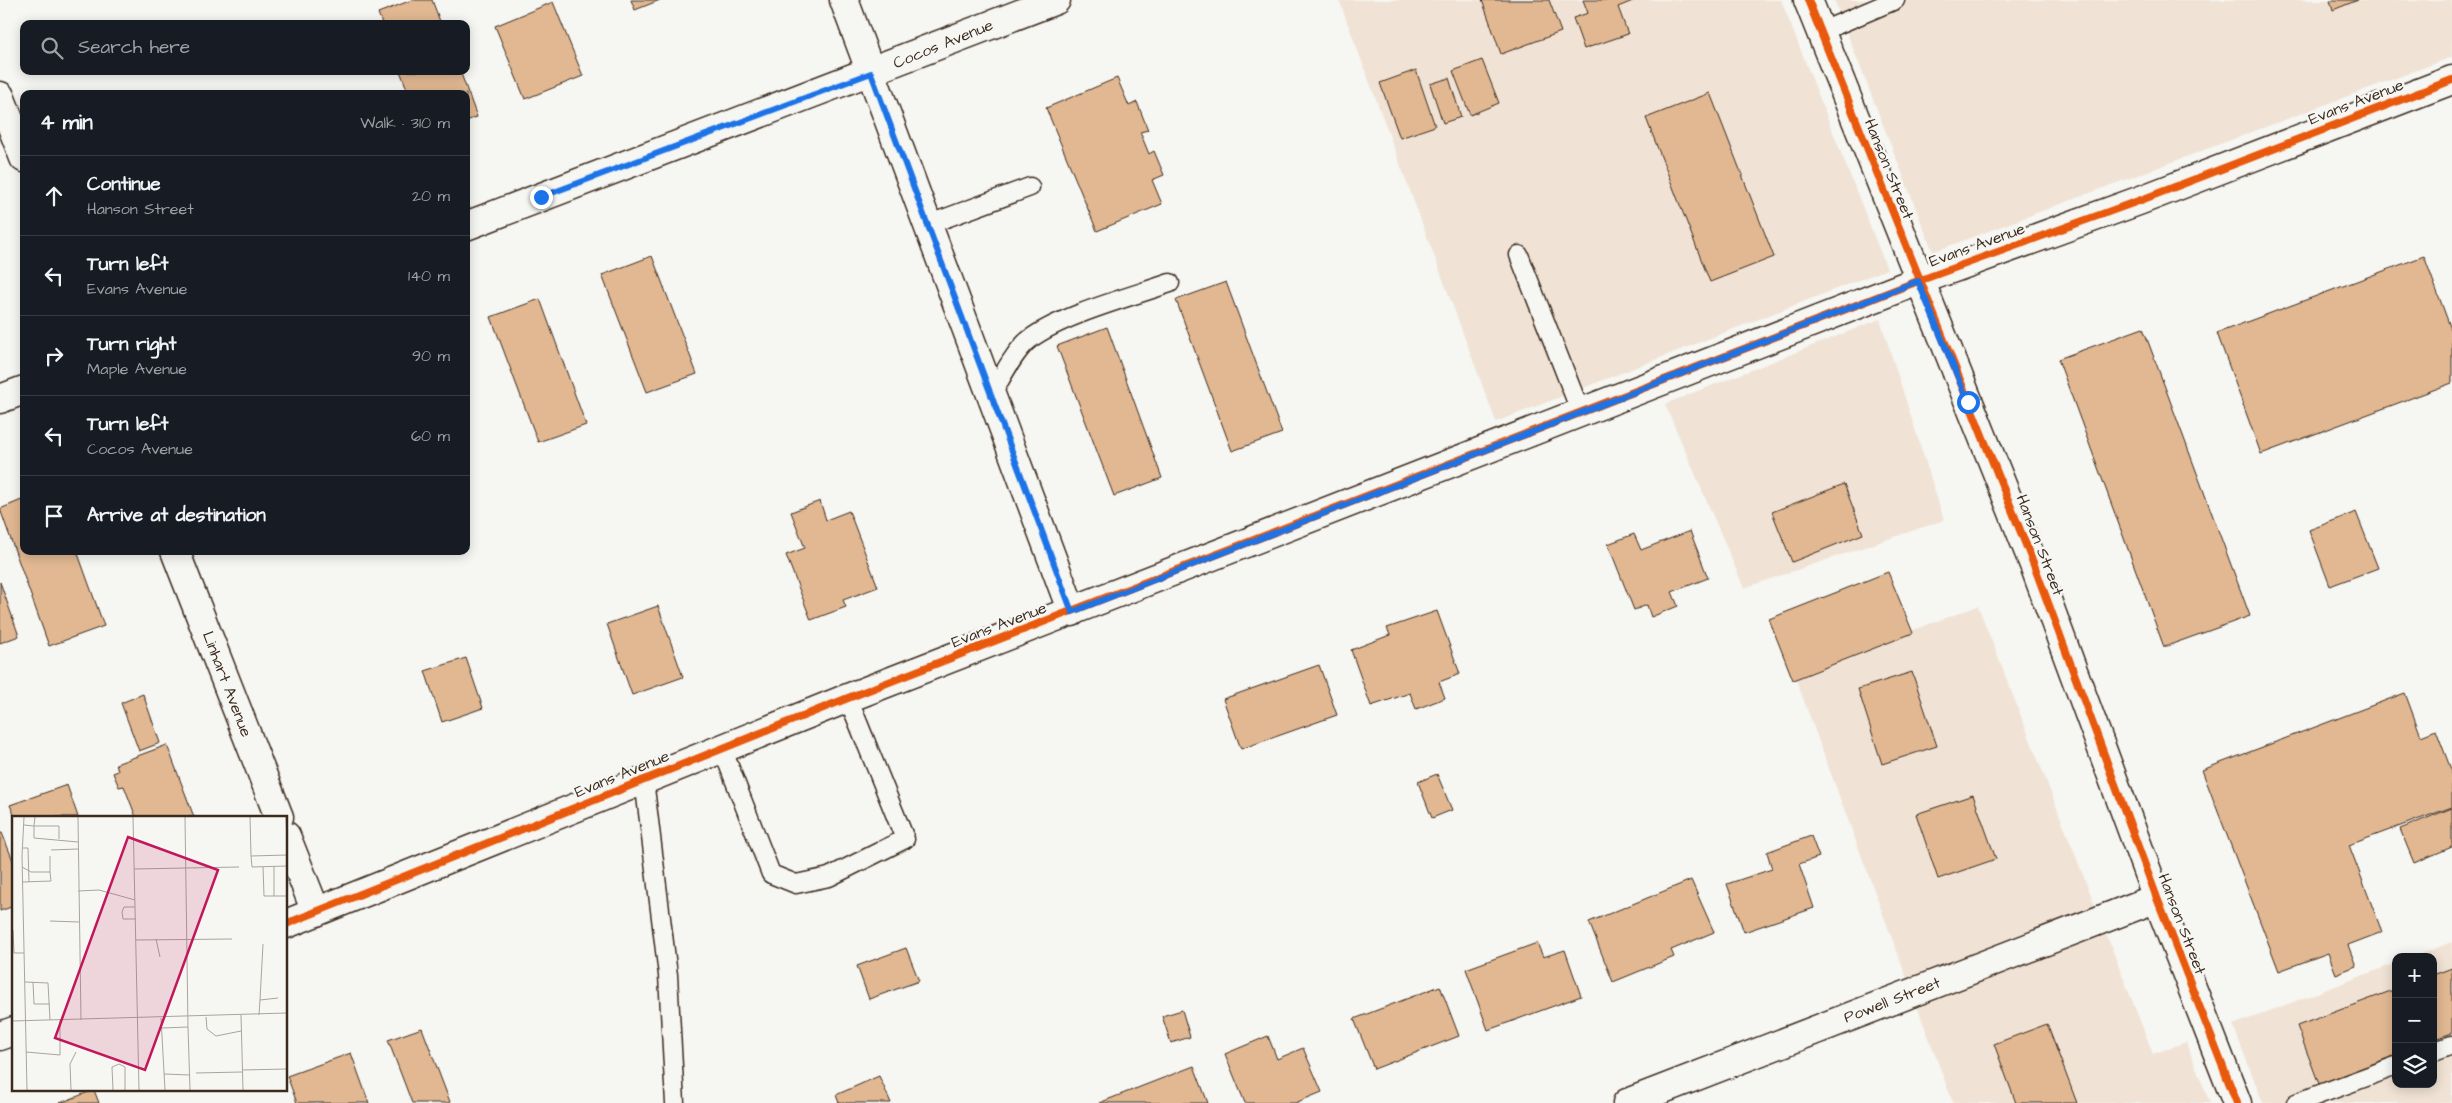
<!DOCTYPE html>
<meta charset="utf-8">
<style>
body{margin:0;font-family:"Architects Daughter",sans-serif;background:#242831;color:#f1f3f6}
.controls{position:absolute;right:15px;bottom:15px;display:grid;overflow:hidden;border-radius:10px;box-shadow:0 2px 12px #0003}
.controls button{width:45px;height:45px;display:grid;place-items:center;padding:0;border:0;border-bottom:1px solid #363941;background:#171b24;color:#f1f3f6;font:25px sans-serif}
.stop{position:absolute;width:15px;height:15px;margin:-11px;border:4px solid #1a73e8;border-radius:50%;background:#fff}
.stop.end{background:#1a73e8;border-color:#fff;box-shadow:0 1px 5px #0008}
.list{margin:0;padding:0;list-style:none}
h2{display:flex;justify-content:space-between;align-items:center;height:65px;margin:0;padding:0 20px;font-size:21px}
h2 small{font-size:16px;font-weight:400;color:#9ea1a6}
.list li{display:grid;grid-template-columns:32px 1fr auto;gap:15px;align-items:center;box-sizing:border-box;height:80px;padding:0 20px;border-top:1px solid #363941}
.list b{display:block;font-size:19px;white-space:nowrap}
.list p{margin:0;font-size:16px;white-space:nowrap;color:#9ea1a6}
.list em{font-size:16px;font-style:normal;color:#9ea1a6}
.icon{flex:none;width:28px;height:28px;fill:none;stroke:currentColor;stroke-width:2;stroke-linecap:round;stroke-linejoin:round}
.map{position:relative;flex:none;width:2452px;height:1103px;overflow:hidden}
.search{position:absolute;background:#171b24;box-shadow:0 2px 12px #0003;left:20px;top:20px;width:450px;height:55px;display:flex;align-items:center;gap:12px;box-sizing:border-box;padding:0 18px;border-radius:10px;color:#9ea1a6;font-size:19px}
.panel{position:absolute;background:#171b24;box-shadow:0 2px 12px #0003;left:20px;top:90px;width:450px;height:465px;border-radius:10px}
.map>svg:first-child{display:block}
</style>
<div class="map">
<svg width="2452" height="1103" viewBox="0 0 2452 1103">
<rect width="100%" height="100%" fill="#f6f6f2"/>
<filter id="ink" filterUnits="userSpaceOnUse"><feTurbulence type="fractalNoise" baseFrequency=".02" numOctaves="2"/><feDisplacementMap in="SourceGraphic" scale="10" xChannelSelector="R" yChannelSelector="G"/><feConvolveMatrix kernelMatrix="1 2 1 2 8 2 1 2 1" color-interpolation-filters="sRGB"/></filter>
<g filter="url(#ink)">
<g fill="#f0e3d5">
<polygon points="1339,0 1781,0 1887,269 1496,422"/>
<polygon points="1834,0 2452,0 2452,57 1933,252"/>
<polygon points="1880,319 1944,520 1744,588 1665,404"/>
<polygon points="1978,606 2153,1054 2186,1042 2210,1103 1953,1103 1794,674"/>
<polygon points="2452,942 2452,1103 2263,1103 2233,1025 2396,963 2396,1084 2433,1084 2433,957 2413,957"/>
</g>
<g fill="#e1b892" stroke="#3b2a1e">
<polygon points="412,0 432,0 441,24 382,24 378,13"/>
<polygon points="631,0 660,0 635,10"/>
<polygon points="1482,0 1549,0 1561,32 1501,54"/>
<polygon points="1583,0 1635,0 1618,7 1628,34 1584,49 1573,18 1588,13"/>
<polygon points="2330,0 2358,0 2333,10"/>
<polygon points="553,2 583,76 525,99 495,26"/>
<polygon points="1482,60 1499,103 1470,115 1453,71"/>
<polygon points="1416,70 1435,126 1400,138 1380,83"/>
<polygon points="400,71 460,71 477,117 466,121 466,94 409,94"/>
<polygon points="1117,78 1129,106 1137,102 1148,130 1140,132 1149,154 1154,151 1164,175 1152,180 1162,204 1097,231 1046,108"/>
<polygon points="1449,78 1461,117 1443,123 1430,84"/>
<polygon points="1710,93 1774,257 1710,282 1646,118"/>
<polygon points="652,256 697,374 647,392 602,275"/>
<polygon points="2424,256 2452,332 2452,383 2261,454 2217,333"/>
<polygon points="1226,282 1282,433 1232,451 1176,300"/>
<polygon points="540,299 586,425 538,442 491,317"/>
<polygon points="1107,327 1162,478 1114,496 1057,346"/>
<polygon points="2143,328 2250,616 2164,647 2058,359"/>
<polygon points="1844,484 1863,534 1792,562 1772,512"/>
<polygon points="24,499 24,551 77,551 104,626 49,646 0,509"/>
<polygon points="820,501 826,520 849,511 878,587 843,600 846,607 811,620 786,555 805,548 791,512"/>
<polygon points="2356,512 2378,568 2330,586 2309,530"/>
<polygon points="1690,531 1708,578 1672,592 1678,606 1651,617 1647,605 1634,610 1608,544 1634,534 1641,550"/>
<polygon points="1888,572 1913,633 1793,680 1769,619"/>
<polygon points="0,582 19,636 0,643"/>
<polygon points="658,606 683,677 632,695 607,624"/>
<polygon points="1437,611 1460,674 1439,682 1445,698 1416,709 1410,693 1371,706 1351,650 1390,635 1387,628"/>
<polygon points="466,658 483,708 442,722 425,671"/>
<polygon points="1319,665 1337,715 1241,749 1223,699"/>
<polygon points="1912,672 1937,746 1882,764 1858,689"/>
<polygon points="2405,693 2421,736 2436,730 2452,772 2452,807 2349,845 2382,932 2348,945 2356,966 2336,974 2328,953 2279,971 2202,770"/>
<polygon points="143,694 160,743 139,751 121,703"/>
<polygon points="167,745 194,817 136,817 124,786 119,787 113,773 118,771 116,764"/>
<polygon points="1437,774 1452,810 1432,818 1418,782"/>
<polygon points="67,785 78,817 15,817 10,805"/>
<polygon points="1973,795 1996,859 1938,879 1916,814"/>
<polygon points="2452,808 2452,847 2414,863 2400,829"/>
<polygon points="0,833 2,833 14,863 14,906 0,911"/>
<polygon points="1811,836 1819,857 1799,864 1814,908 1744,932 1727,884 1772,869 1767,852"/>
<polygon points="1691,880 1714,932 1671,950 1674,957 1613,982 1589,922"/>
<polygon points="1537,943 1543,957 1565,950 1581,996 1488,1030 1466,969"/>
<polygon points="906,948 919,981 869,999 857,966"/>
<polygon points="2452,968 2452,1033 2433,1040 2433,975"/>
<polygon points="1440,986 1459,1036 1374,1069 1354,1019"/>
<polygon points="2396,989 2396,1055 2319,1084 2297,1026"/>
<polygon points="1182,1010 1190,1037 1171,1043 1162,1016"/>
<polygon points="2047,1024 2077,1103 2016,1103 1994,1044"/>
<polygon points="422,1028 450,1102 448,1103 412,1103 388,1040"/>
<polygon points="1268,1036 1277,1059 1303,1048 1322,1092 1295,1103 1245,1103 1225,1054"/>
<polygon points="351,1053 369,1103 297,1103 287,1076"/>
<polygon points="1194,1066 1208,1103 1099,1103"/>
<polygon points="879,1076 891,1103 839,1103 836,1095"/>
<polygon points="94,1090 99,1103 60,1103"/>
</g>
<g fill="none" stroke-linecap="round" stroke-linejoin="round">
<g stroke="#3b2a1e" stroke-width="21">
<g id="lane">
<polyline points="1820,32 1895,0"/>
<polyline points="927,225 1030,187"/>
<polyline points="1519,255 1581,413"/>
<path d="M991 396C1000 380 1015 350 1030 339 1062 315 1130 297 1170 283"/>
<polyline points="722,748 771,874 796,884 829,877 905,839 848,698"/>
<polyline points="644,780 668,975 675,1103"/>
<polyline points="2433,1052 2452,1045"/>
<polyline points="2296,1103 2396,1066"/>
</g>
</g>
<g stroke="#3b2a1e" stroke-width="31">
<g id="street">
<polyline points="844,0 1072,612"/>
<polyline points="0,96 24,158"/>
<polyline points="466,226 1056,0"/>
<polyline points="0,399 24,390"/>
<polyline points="175,551 279,817"/>
<polyline points="286,836 316,912"/>
<polyline points="1627,1103 2157,898"/>
</g>
</g>
<g stroke="#3b2a1e" stroke-width="31">
<polyline id="secondary" points="1808,0 2034,565 2157,898 2237,1103"/>
</g>
<g stroke="#3b2a1e" stroke-width="31">
<g id="primary">
<polyline points="286,924 848,698 1918,281 2141,200 2452,80"/>
<polyline points="0,1036 14,1031"/>
</g>
</g>
<use href="#lane" stroke="#f6f6f2" stroke-width="18"/>
<use href="#street" stroke="#f6f6f2" stroke-width="28"/>
<use href="#secondary" stroke="#f6f6f2" stroke-width="28"/>
<use href="#primary" stroke="#f6f6f2" stroke-width="28"/>
<g stroke="#f6f6f2" stroke-width="11">
<g id="cycleway">
<polyline points="1808,0 2034,565 2157,898 2237,1103"/>
<polyline points="286,924 848,698 1918,281 2141,200 2452,80"/>
</g>
</g>
<use href="#cycleway" stroke="#e8590c" stroke-width="8"/>
</g>
</g>
<g fill="none" stroke-linecap="round" stroke-linejoin="round" filter="url(#ink)">
<polyline stroke="#1a73e8" stroke-width="6" points="541,197 871,73 1072,612 1918,281 1968,402"/>
</g>
<g text-anchor="middle" dominant-baseline="central" stroke-width="5" stroke-linejoin="round" paint-order="stroke">
<g font-size="16" fill="#3b2a1e" stroke="#f6f6f2">
<text transform="translate(943 44) rotate(-22)">Cocos Avenue</text>
<text transform="translate(2356 102) rotate(-21)">Evans Avenue</text>
<text transform="translate(1889 169) rotate(68)">Hanson Street</text>
<text transform="translate(1977 245) rotate(-20)">Evans Avenue</text>
<text transform="translate(2040 545) rotate(69)">Hanson Street</text>
<text transform="translate(999 625) rotate(-21)">Evans Avenue</text>
<text transform="translate(227 684) rotate(69)">Linhart Avenue</text>
<text transform="translate(622 774) rotate(-22)">Evans Avenue</text>
<text transform="translate(2182 924) rotate(69)">Hanson Street</text>
<text transform="translate(1892 1000) rotate(-21)">Powell Street</text>
</g>
</g>
<g transform="translate(12 816)">
<rect width="275" height="275" fill="#f6f6f2"/>
<path fill="none" stroke="#aba49d" stroke-width="1" d="M12 1 10 40 15 274M66 1 69 204M121 1 127 274M238 1 239 40M274 1 275 29M12 9 22 10 23 1M47 23V10H22V22L66 26M11 32H16L17 66M39 34 66 33M275 39 239 40 240 51 275 50M38 40V56M262 50V80M10 51 19 56H38L39 65 11 66M251 51 252 80H275M122 53 227 51M66 75 87 74 123 84M123 91H112L110 96 111 103H124M38 105 67 106M1 114 2 137H12M144 123 148 141M124 124 220 123M13 166 36 167 38 204M21 166 22 188H38M248 184 251 128M229 199 231 274M247 199 248 184 266 182M194 201 195 213 204 220 229 215M149 202 153 274M0 205 275 197M176 211 178 274M150 212 176 211 173 1M14 236 48 239V204M230 254 275 253M184 257 230 256M152 258 178 259M59 274 58 248 64 236M101 274 100 251 107 248 113 251V274"/>
<path fill="#c2185b" fill-opacity="0.15" stroke="#c2185b" stroke-width="2.5" d="M116 21 206 54 133 254 43 222Z"/>
<rect width="275" height="275" fill="none" stroke="#3b2a1e" stroke-width="2.5"/>
</g>
</svg>
<div class="controls">
<button>+</button>
<button>−</button>
<button><svg class="icon" aria-label="layers" viewBox="0 0 24 24"><path d="M12 4l9 5-9 5-9-5zM3 14l9 5 9-5"/></svg></button>
</div>
<div class="stop" style="left:1968px;top:402px"></div>
<div class="stop end" style="left:541px;top:197px"></div>
<div class="search"><svg class="icon" aria-label="search" viewBox="0 0 24 24"><circle cx="10" cy="10" r="6"/><path d="M15 15l6 6"/></svg>Search here</div>
<section class="panel">
<h2>4 min<small>Walk · 310 m</small></h2>
<ul class="list">
<li><svg class="icon" aria-label="ahead" viewBox="0 0 24 24"><path d="M12 20V5M6 11l6-6 6 6"/></svg><div><b>Continue</b><p>Hanson Street</p></div><em>20 m</em></li>
<li><svg class="icon" aria-label="left" viewBox="0 0 24 24"><path d="M17 20v-9H6M10 6l-5 5 5 5"/></svg><div><b>Turn left</b><p>Evans Avenue</p></div><em>140 m</em></li>
<li><svg class="icon" aria-label="right" viewBox="0 0 24 24"><path d="M7 20v-9h11M14 6l5 5-5 5"/></svg><div><b>Turn right</b><p>Maple Avenue</p></div><em>90 m</em></li>
<li><svg class="icon" aria-label="left" viewBox="0 0 24 24"><path d="M17 20v-9H6M10 6l-5 5 5 5"/></svg><div><b>Turn left</b><p>Cocos Avenue</p></div><em>60 m</em></li>
<li><svg class="icon" aria-label="arrive" viewBox="0 0 24 24"><path d="M6 21V4h12l-3 4 3 4H6"/></svg><div><b>Arrive at destination</b></div></li>
</ul>
</section>
</div>
